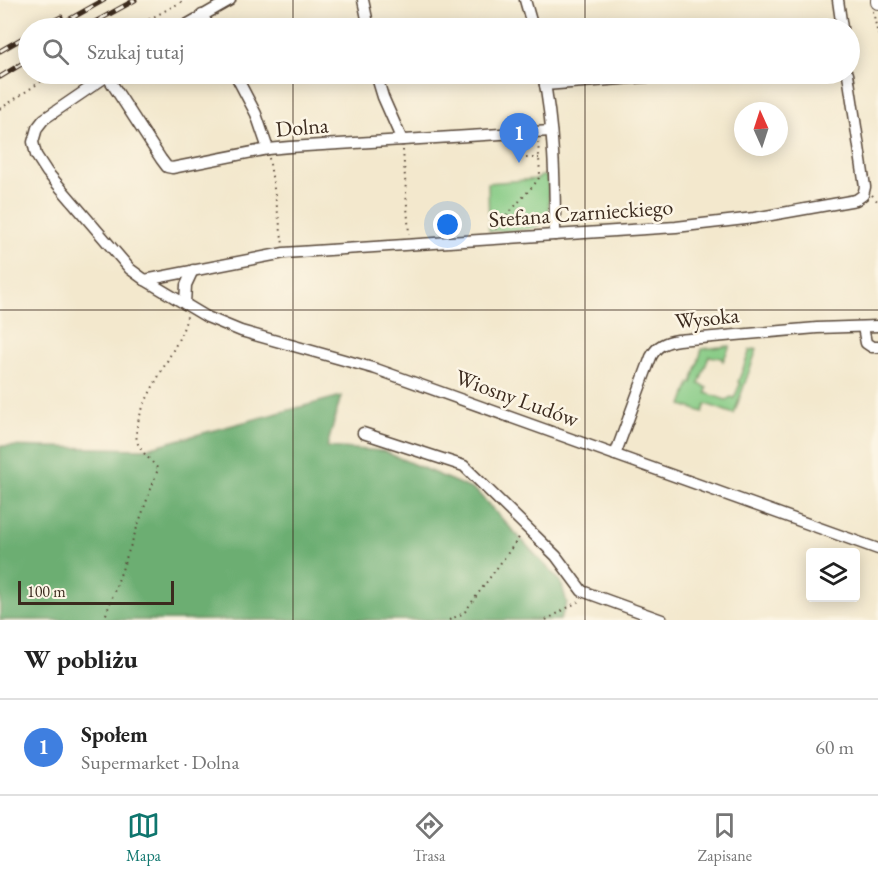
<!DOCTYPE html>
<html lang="pl">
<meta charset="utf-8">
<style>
body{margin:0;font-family:"EB Garamond",serif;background:#f6f6f6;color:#222}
.controls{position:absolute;right:18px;bottom:18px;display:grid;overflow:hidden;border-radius:6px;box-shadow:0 3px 15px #0003}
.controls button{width:54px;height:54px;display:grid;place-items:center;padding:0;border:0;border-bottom:2px solid #e0e0e0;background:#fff;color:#222;font:30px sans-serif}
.compass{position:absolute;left:734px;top:102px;width:54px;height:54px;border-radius:50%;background:#fff;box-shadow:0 3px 15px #0003;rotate:357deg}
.scale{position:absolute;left:18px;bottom:15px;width:156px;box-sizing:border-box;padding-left:6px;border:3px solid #3b2a1e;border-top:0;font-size:16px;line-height:21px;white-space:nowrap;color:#3b2a1e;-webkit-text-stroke:4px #fcf5e5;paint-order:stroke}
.you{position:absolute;left:448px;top:225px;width:21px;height:21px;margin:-15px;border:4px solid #fff;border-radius:50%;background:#1a73e8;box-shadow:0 0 0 9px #1a73e833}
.badge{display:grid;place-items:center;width:39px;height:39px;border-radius:50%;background:#0f766e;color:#fff;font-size:20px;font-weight:700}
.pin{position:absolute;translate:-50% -50px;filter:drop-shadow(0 2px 3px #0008)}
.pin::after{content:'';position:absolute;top:32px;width:21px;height:18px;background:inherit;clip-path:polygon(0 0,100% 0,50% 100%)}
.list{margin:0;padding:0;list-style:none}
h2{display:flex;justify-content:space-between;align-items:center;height:78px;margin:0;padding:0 24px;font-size:26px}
h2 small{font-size:20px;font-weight:400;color:#767676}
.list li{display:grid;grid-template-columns:39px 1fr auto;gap:18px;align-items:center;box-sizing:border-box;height:96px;padding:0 24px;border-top:2px solid #e0e0e0}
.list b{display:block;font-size:22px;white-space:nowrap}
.list p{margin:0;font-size:20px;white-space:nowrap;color:#767676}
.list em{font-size:20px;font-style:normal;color:#767676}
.icon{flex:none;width:33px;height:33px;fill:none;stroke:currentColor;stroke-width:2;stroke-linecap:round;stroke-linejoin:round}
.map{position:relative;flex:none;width:878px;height:620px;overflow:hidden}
.search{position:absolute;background:#fff;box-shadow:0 3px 15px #0003;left:18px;right:18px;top:18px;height:66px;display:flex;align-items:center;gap:15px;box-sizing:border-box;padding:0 21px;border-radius:33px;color:#767676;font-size:22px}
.sheet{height:174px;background:#fff}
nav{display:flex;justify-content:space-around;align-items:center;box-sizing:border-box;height:84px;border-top:2px solid #e0e0e0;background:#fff;font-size:16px;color:#767676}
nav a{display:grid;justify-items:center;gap:3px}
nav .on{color:#0f766e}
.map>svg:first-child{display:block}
</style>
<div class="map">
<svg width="878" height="620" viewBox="0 0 878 620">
<rect width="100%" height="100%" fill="#fcf5e5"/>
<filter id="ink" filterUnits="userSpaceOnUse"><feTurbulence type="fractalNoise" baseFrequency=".0167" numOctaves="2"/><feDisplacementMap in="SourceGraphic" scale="12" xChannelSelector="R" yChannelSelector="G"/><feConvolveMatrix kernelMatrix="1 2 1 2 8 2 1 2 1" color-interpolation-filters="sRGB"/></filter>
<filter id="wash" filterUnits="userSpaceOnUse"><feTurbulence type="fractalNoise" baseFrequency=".008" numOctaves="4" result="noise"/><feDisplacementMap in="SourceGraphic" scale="24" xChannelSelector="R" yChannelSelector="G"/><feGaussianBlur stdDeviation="1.35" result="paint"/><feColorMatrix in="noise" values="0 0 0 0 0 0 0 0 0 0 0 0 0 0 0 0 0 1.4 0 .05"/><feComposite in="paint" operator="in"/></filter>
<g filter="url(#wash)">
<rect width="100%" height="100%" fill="#f3e8cd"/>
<g fill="#85ca84" stroke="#607a51" stroke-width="1.5">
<path d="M541 176H547C548 187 549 198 549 209 547 236 509 230 489 231L488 183 537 179Z"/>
<polygon points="730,346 723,361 721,358 709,356 699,384 707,388 706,393 726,400 731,397 734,398 740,384 738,382 750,350 757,349 734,414 706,404 703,412 682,405 690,383 692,383 702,349"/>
</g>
<polygon fill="#6cae72" stroke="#546c48" stroke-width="1.5" points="341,396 327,447 383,451 476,491 561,582 567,603 560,620 0,620 0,446 144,449"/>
</g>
<g filter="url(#ink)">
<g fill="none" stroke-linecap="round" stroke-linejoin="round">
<g stroke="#574638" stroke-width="13">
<g id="minor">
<polyline points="363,0 369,28"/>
<polyline points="525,0 533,28"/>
<polyline points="838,0 842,28"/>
<polyline points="202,15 210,28"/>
<polyline points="181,28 230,0"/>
<polyline points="110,74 44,119 37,128 33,142 36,155 47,172 130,269 145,280 207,317 241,331 376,369 878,549"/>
<polyline points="235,74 256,114 268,149"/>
<polyline points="376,74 383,97 402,140"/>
<path d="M543 74C554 127 555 181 555 235"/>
<polyline points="107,76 161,159 167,167 172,168 268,149 290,147 551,131"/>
<polyline points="545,85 684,74"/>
<polyline points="145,280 284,253 676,227 754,218 856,200 863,195 865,187 848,74"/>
<polyline points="185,304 186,285 193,270"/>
<polyline points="863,327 866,343 872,347 878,347"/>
<polyline points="363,433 464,466 556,556 582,591 662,620"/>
<path d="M615 455 651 357C657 345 666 342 678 340L817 328 878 326"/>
</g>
</g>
<g stroke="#574638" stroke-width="16">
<polyline id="major" points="878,0 878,2"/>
</g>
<g stroke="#574638" stroke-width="2" stroke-dasharray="1.5 4.5" stroke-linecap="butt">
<polyline points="873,11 878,35"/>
<polyline points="133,28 185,0"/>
<polyline points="0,109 52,74"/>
<polyline points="403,150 409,234"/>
<polyline points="269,158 283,244"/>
<polyline points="526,158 539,158"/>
<polyline points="872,195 878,202"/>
<polyline points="495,229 538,180 540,175 538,140"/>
<path d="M104 620 158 469C152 461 142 453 138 444 126 414 181 350 187 316"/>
<polyline points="449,620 464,613 521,535"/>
<polyline points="546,620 579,601"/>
</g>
<use href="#minor" stroke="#fff" stroke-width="10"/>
<use href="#major" stroke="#fff" stroke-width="14"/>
<g stroke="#3b2a1e" stroke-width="5">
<g id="rail">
<polyline points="40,28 61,17"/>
<polyline points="54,28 104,0"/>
<polyline points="84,28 135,0"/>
<polyline points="0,51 28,35"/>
<polyline points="0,77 28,60"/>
</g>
</g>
<use href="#rail" stroke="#fcf5e5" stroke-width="3" stroke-dasharray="9" stroke-linecap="butt"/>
</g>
</g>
<path fill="none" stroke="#3b2a1e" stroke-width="1.5" stroke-opacity="0.55" d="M293 0V28M585 0V28M293 74V620M585 74V620M0 310H878"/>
<g text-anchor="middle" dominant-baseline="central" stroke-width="5" stroke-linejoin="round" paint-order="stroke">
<g font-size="22" fill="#3b2a1e" stroke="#fcf5e5">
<text transform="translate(302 127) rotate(-5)">Dolna</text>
<text transform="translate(581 213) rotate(-4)">Stefana Czarnieckiego</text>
<text transform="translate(707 318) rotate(-6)">Wysoka</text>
<text transform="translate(517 398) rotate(20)">Wiosny Ludów</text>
</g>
</g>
</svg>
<div class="controls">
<button><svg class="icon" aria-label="layers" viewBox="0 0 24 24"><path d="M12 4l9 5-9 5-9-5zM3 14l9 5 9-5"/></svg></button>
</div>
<svg class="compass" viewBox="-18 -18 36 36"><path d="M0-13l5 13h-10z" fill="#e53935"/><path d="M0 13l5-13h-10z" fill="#767676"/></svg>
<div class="scale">100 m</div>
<div class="you"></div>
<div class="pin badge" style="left:519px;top:163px;background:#3f7fe0">1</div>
<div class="search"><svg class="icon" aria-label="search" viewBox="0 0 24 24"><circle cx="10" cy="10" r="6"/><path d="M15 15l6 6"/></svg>Szukaj tutaj</div>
</div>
<section class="sheet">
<h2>W pobliżu<small></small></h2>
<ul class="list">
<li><span class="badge" style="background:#3f7fe0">1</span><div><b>Społem</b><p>Supermarket · Dolna</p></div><em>60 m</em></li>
</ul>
</section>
<nav>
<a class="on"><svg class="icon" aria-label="map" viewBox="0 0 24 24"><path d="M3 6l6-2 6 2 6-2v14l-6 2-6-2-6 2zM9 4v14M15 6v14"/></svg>Mapa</a>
<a><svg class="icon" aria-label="directions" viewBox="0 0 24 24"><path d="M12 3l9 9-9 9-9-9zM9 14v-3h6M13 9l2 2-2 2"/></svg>Trasa</a>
<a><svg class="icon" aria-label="saved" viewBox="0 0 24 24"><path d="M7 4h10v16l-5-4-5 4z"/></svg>Zapisane</a>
</nav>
